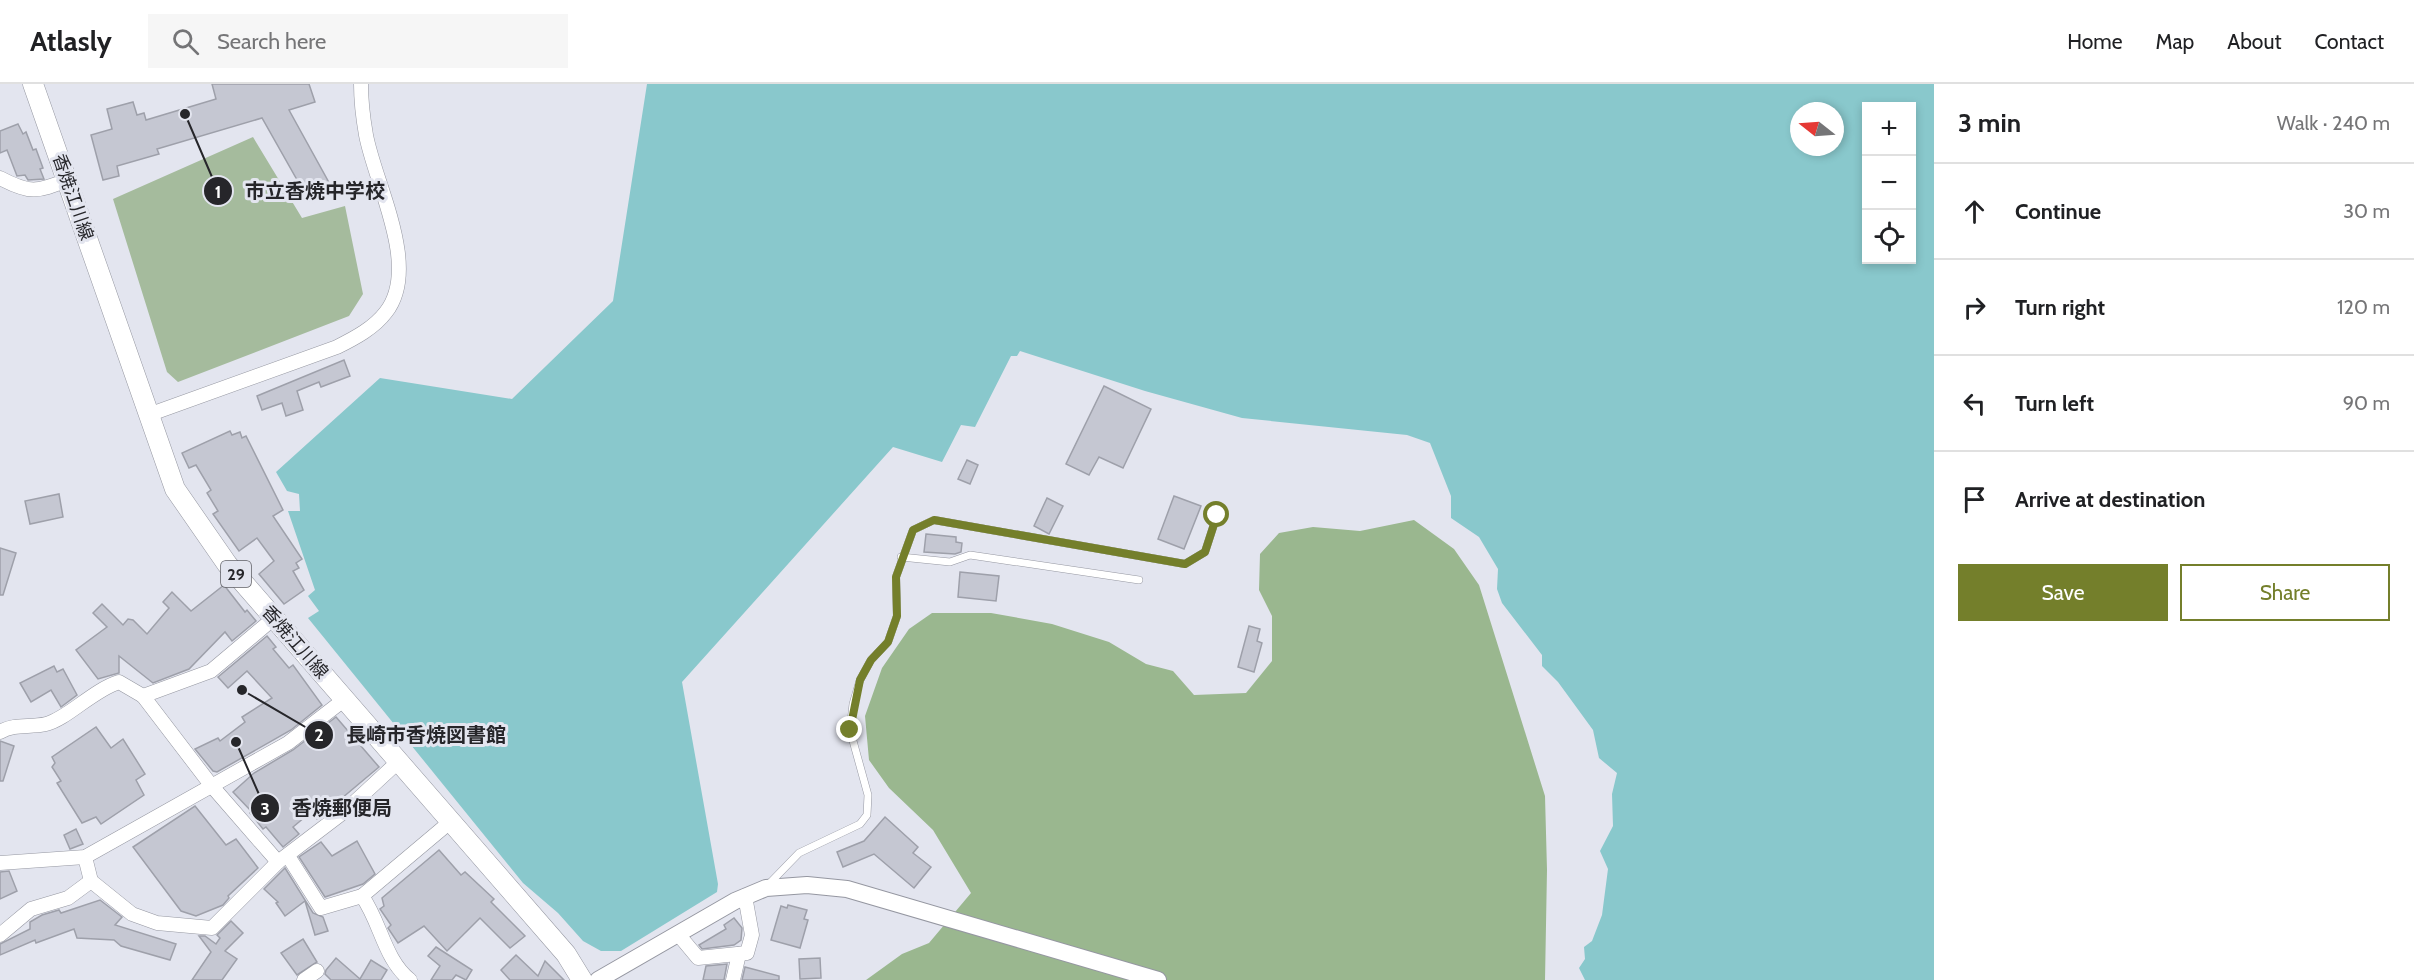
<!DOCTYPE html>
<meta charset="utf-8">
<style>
body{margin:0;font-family:Cabin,"Noto Sans JP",sans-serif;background:#f6f6f6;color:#202124}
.controls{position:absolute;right:18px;top:18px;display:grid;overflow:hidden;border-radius:0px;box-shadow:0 3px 9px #0003}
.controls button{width:54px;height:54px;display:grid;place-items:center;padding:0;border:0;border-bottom:2px solid #e0e0e0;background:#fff;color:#202124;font:30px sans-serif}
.compass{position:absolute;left:1790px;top:18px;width:54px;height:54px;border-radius:50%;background:#fff;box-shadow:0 3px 9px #0003;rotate:287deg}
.stop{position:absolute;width:18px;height:18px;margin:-14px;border:4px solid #747f2b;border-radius:50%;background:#fff}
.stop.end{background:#747f2b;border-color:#fff;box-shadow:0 2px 6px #0008}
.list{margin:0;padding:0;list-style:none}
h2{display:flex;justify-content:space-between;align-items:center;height:78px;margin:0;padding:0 24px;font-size:26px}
h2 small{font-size:20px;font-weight:400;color:#757577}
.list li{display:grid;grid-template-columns:39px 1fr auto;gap:18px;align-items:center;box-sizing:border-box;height:96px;padding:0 24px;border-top:2px solid #e0e0e0}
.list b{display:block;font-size:22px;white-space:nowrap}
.list em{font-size:20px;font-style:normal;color:#757577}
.actions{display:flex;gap:12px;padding:18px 24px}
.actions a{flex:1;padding:14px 0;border:2px solid #747f2b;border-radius:0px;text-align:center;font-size:21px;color:#747f2b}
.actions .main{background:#747f2b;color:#fff}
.icon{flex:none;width:33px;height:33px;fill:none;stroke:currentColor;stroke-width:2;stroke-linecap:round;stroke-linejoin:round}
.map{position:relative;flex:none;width:1934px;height:896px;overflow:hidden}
header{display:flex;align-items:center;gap:36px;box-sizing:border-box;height:84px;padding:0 30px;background:#fff;border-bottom:2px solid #e0e0e0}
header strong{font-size:28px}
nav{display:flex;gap:33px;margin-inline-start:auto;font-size:21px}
.search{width:420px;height:54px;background:#f6f6f6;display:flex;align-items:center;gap:15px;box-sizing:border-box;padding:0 21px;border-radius:0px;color:#757577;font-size:22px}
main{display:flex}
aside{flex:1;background:#fff}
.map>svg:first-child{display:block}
</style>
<header>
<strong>Atlasly</strong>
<div class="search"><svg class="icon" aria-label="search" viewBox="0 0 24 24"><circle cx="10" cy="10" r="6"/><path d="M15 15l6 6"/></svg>Search here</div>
<nav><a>Home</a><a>Map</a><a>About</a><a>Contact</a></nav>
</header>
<main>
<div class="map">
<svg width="1934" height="896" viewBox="0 0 1934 896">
<rect width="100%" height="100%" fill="#e3e5ef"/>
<polygon fill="#a5bb9d" points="253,53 302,134 345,122 363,210 349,232 178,298 167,288 113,115"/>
<polygon fill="#9ab78f" points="1414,436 1454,465 1479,501 1545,712 1547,786 1545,896 866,896 902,870 929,859 971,809 933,746 889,704 869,676 865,632 882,584 909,545 932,529 991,529 1052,540 1109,558 1146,580 1173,587 1194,611 1246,609 1272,577 1272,532 1259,506 1260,470 1279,449 1313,443 1360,447"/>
<path fill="#89c8cc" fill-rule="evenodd" d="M647 0H1934V896H1585L1579 884 1585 875 1584 863 1592 857 1602 831 1608 785 1600 767 1613 742 1612 710 1617 689 1599 674 1593 646 1558 598 1542 582V571L1502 519 1497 505 1498 485 1479 453 1451 434V412L1430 359 1407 351 1242 334 1145 307 1020 267 1017 272H1011L975 343 961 341 942 378 893 363 682 598 718 800 717 808 621 867H601L583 857 558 829 523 799 308 534 319 527 308 512 315 506 288 427H300L299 410 287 407 276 388 380 294 512 315 613 217ZM1866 22H1912V176H1866ZM1799 27H1835V63H1799Z"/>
<g fill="#c5c7d2" stroke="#9ea0aa" stroke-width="1.5">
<polygon points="212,0 309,0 315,18 289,26 332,104 309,117 262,34 157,65 159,70 117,82 119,92 103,96 91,51 112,45 107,25 133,18 137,31 144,29 146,36 216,15"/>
<polygon points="18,40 23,50 26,48 33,66 36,65 43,84 40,85 44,95 28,96 25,91 17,92 7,66 0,69 0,47"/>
<polygon points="344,276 350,292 321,303 319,298 297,307 303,326 286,332 282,319 262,326 257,312"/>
<polygon points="1104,302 1151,325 1123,384 1099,373 1089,391 1066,380"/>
<polygon points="230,347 232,351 240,348 242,354 246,352 283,426 273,432 302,475 296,479 299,484 293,487 304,506 284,520 259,490 274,477 257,454 239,467 213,430 218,427 207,409 211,406 196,381 189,384 182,369"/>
<polygon points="967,376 978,381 970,400 958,395"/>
<polygon points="59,410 63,433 30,440 25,417"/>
<polygon points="1174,412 1201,422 1184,465 1158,455"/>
<polygon points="1047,414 1063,422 1049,450 1034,442"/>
<polygon points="926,450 956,453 956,458 962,459 961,468 955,470 924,468"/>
<polygon points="0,464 16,469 3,511 0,511"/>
<polygon points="960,488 999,492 996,517 958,513"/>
<polygon points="224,501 245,528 247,526 256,537 232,557 225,548 189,585 153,599 119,572 119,589 98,595 76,566 107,543 93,529 102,520 123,541 128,535 133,536 147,550 169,524 163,518 172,508 191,527"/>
<polygon points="1249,542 1260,545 1257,557 1262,559 1254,588 1238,583"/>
<polygon points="267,552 276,563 273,565 289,584 293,581 322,621 291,646 217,688 213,687 195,665 218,654 220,657 245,638 242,633 272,614 247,587 228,604 218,593"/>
<polygon points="54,582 57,588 63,585 77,611 61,623 51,606 31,618 20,599"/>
<polygon points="336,633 379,683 317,735 311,728 293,743 299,750 283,763 266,743 263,745 250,729 252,728 233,708 254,689 293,666"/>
<polygon points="96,643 111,664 123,655 145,690 136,696 144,711 101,740 96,733 82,739 57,699 61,697 52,683 55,679 52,673"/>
<polygon points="0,657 14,662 3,697 0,697"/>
<polygon points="195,722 226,761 236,755 258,784 228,812 229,814 223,821 196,832 181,827 133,763"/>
<polygon points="885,733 918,763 913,769 931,783 914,804 874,770 843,783 837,768 864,757"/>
<polygon points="76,745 83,760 70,765 64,751"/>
<polygon points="357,757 375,790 363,800 325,813 299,773 321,758 332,772"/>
<polygon points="439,766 461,791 465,788 494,815 491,818 525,852 510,864 480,834 447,867 424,842 398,859 388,844 391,841 380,825 384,822 382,814"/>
<polygon points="285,784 313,829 323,833 328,847 315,851 305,817 285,832 276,819 278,818 264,805"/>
<polygon points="9,787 17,807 0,815 0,788"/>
<polygon points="100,816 122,833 115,841 176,860 170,876 121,862 114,856 77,854 74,845 36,859 35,856 0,871 0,860 30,845 30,838 42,831 59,826 61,829"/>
<polygon points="788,821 807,826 804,835 808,836 800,864 771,856 781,822 787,824"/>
<polygon points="734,834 742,844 741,856 734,861 702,865 699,861 726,845 724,841"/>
<polygon points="231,837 243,849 225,867 237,875 222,896 192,896 211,868 199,852 205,852 216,860 220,854 217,851"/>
<polygon points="303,855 317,878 297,891 281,869"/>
<polygon points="436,863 472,886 466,896 456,891 452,896 431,896 440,882 428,872"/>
<polygon points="516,871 538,892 545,877 564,896 510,896 501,886"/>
<polygon points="336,874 360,895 371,876 387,886 381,896 331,896 325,890 326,886"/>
<polygon points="820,874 821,894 800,895 799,875"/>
<polygon points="727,880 724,896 703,896 706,882"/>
<polygon points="745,883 779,892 779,896 742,896"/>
</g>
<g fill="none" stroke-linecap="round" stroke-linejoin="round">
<g stroke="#9597a1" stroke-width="8">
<g id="service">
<polyline points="901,473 950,478 970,471 1139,496"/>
<polyline points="767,802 799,769 860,740 867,731 868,711 850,646 853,620 860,596 871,576 888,558 897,532 896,493 913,446 934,436 1185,480 1205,468 1217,431"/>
</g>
</g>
<g stroke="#9597a1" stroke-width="15">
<g id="minor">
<path d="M0 94C30 110 37 108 67 96"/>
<path d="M148 331 337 263C355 254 374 244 386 228 421 183 375 100 366 51 363 34 361 17 361 0"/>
<polyline points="274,534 211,587 143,612 211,701 278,778"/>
<path d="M0 648C15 639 30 644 46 640 67 635 93 606 119 598L143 612"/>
<polyline points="288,772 321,824 362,812"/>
<polyline points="85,773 91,797 132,830 157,839 212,844 278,778 345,727 399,677"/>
<polyline points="0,779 85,773 288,659 345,615"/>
<polyline points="678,850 698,874 747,869 752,851 745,812"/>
<polyline points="0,851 31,825 68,814 91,797"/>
<polyline points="304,896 317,887"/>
<path d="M410 896C384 875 381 839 362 812L450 738"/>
<polyline points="733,896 739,870"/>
</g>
</g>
<g stroke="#9597a1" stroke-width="18">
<polyline id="tertiary" points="598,896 735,817 766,804 807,801 847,805 1158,896"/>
</g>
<g stroke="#9597a1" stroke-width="21">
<polyline id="primary" points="33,0 175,405 227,480 566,870 582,896"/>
</g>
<use href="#service" stroke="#fff" stroke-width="7"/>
<use href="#minor" stroke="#fff" stroke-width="14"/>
<use href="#tertiary" stroke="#fff" stroke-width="16"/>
<use href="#primary" stroke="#fff" stroke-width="20"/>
</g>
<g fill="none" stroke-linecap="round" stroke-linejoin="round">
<polyline stroke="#747f2b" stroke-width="8" points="850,646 860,596 871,576 888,558 897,532 896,493 913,446 934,436 1185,480 1205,468 1217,431"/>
</g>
<g text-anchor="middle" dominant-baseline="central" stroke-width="6" stroke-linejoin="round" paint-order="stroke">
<rect fill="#e3e5ef" stroke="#5f5f65" stroke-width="1.5" x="221" y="477" width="30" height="26" rx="4.5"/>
<g font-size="16" font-weight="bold" fill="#26262a">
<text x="236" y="490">29</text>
</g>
<g font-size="18" fill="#26262a" stroke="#e3e5ef">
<text transform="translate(73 113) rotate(71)">香焼江川線</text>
<text transform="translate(295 558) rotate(49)">香焼江川線</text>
</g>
</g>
<path fill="none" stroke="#26262a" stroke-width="2" d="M185 30L218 107M242 606L319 651M236 658L265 724"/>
<g fill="#26262a" stroke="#e3e5ef" stroke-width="2">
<circle cx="185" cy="30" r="6"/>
<circle cx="242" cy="606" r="6"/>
<circle cx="236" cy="658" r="6"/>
<circle cx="218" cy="107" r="15"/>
<circle cx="319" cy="651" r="15"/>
<circle cx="265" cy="724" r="15"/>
</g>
<g font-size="18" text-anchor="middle" font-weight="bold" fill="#fff">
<text x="218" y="114">1</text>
<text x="319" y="657">2</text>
<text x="265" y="731">3</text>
</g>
<g font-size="20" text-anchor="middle" font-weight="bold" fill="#26262a" stroke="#e3e5ef" stroke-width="6" stroke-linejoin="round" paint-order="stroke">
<text x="315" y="114">市立香焼中学校</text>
<text x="426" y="658">長崎市香焼図書館</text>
<text x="342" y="731">香焼郵便局</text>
</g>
</svg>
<div class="controls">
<button>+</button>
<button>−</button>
<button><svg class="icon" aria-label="locate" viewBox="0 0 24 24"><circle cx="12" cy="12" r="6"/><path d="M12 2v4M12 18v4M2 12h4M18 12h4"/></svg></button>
</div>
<svg class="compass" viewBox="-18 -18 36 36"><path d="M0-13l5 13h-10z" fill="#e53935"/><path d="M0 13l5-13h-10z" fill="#757577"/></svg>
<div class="stop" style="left:1217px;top:431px"></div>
<div class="stop end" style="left:850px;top:646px"></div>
</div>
<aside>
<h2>3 min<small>Walk · 240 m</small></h2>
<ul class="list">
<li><svg class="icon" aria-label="ahead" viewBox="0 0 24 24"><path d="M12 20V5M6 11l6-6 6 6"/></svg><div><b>Continue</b></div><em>30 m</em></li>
<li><svg class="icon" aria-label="right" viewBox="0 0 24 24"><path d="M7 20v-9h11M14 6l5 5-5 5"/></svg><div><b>Turn right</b></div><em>120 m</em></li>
<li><svg class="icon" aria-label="left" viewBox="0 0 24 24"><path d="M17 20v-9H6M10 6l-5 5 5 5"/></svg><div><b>Turn left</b></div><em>90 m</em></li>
<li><svg class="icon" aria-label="arrive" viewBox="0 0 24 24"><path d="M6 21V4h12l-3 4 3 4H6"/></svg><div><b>Arrive at destination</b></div></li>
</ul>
<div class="actions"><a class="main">Save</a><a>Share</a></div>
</aside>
</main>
